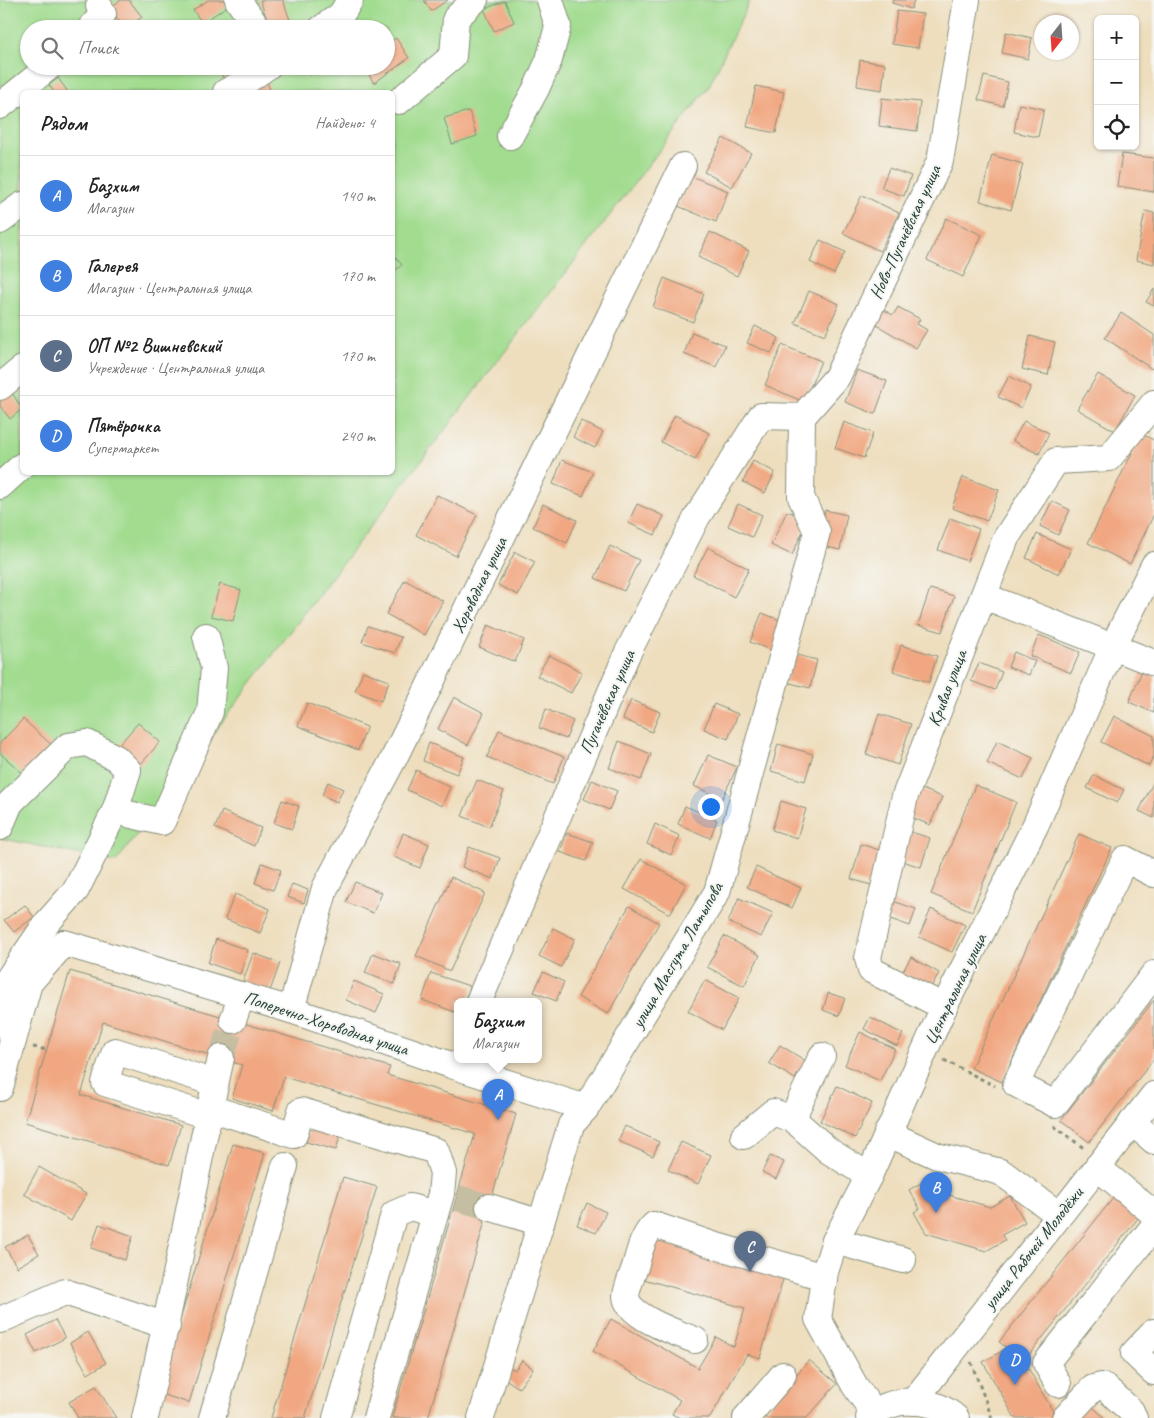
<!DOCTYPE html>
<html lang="ru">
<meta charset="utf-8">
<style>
body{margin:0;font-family:Caveat,sans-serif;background:#f2f2f2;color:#222}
.controls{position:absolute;right:15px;top:15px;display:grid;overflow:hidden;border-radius:8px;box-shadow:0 1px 4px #0004}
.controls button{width:45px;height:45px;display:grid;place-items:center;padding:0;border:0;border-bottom:1px solid #e0e0e0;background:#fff;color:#222;font:25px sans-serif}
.compass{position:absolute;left:1034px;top:15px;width:45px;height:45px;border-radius:50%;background:#fff;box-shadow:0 1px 4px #0004;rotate:197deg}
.you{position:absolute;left:710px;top:806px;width:18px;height:18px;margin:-12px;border:4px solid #fff;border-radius:50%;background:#1a73e8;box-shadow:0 0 0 8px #1a73e833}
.badge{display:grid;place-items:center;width:32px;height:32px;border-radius:50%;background:#b45309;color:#fff;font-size:16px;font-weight:700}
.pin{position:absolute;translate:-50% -41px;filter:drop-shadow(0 1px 2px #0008)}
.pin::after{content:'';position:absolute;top:26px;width:18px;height:15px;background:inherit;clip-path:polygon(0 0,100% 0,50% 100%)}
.popup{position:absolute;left:454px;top:998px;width:88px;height:65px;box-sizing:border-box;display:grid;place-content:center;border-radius:8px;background:#fff;filter:drop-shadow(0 1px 4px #0005);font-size:16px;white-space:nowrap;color:#767676}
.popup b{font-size:19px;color:#222}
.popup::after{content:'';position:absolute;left:50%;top:100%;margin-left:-10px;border:10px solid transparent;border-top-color:#fff}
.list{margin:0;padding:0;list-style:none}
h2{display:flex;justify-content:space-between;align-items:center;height:65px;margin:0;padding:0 20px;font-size:21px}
h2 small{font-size:16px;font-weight:400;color:#767676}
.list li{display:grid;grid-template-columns:32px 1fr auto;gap:15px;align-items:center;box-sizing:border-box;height:80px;padding:0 20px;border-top:1px solid #e0e0e0}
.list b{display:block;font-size:19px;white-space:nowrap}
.list p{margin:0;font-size:16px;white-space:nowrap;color:#767676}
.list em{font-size:16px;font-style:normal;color:#767676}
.icon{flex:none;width:28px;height:28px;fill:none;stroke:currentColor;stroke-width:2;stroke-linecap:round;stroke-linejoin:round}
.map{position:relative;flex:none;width:1154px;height:1418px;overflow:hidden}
.search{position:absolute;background:#fff;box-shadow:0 1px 4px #0004;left:20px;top:20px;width:375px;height:55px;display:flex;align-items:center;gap:12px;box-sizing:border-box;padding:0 18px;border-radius:28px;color:#767676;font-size:19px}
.panel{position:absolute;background:#fff;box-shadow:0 1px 4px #0004;left:20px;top:90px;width:375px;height:385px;border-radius:8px}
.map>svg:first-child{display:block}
</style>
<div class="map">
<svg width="1154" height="1418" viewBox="0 0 1154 1418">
<rect width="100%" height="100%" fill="#f6f6f2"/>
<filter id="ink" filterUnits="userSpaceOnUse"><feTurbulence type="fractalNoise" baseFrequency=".02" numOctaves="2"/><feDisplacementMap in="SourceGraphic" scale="10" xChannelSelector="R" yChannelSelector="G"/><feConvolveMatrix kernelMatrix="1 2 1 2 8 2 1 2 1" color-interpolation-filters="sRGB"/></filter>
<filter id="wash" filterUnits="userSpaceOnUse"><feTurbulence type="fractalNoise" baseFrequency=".0096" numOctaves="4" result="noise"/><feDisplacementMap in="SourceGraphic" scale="20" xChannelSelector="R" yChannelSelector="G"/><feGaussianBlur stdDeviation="1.12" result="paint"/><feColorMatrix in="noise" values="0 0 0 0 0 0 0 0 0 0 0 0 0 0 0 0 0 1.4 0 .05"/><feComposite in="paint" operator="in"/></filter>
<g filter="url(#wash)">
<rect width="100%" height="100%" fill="#eedebe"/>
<path fill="#a1dc8f" stroke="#608c62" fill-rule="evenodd" d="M0 0H750L709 86 338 569 116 862 0 838ZM29 29H386V66H29ZM22 92H392V472H22Z"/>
<g id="blocks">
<g fill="#f1a882">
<polygon points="121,0 129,0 142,17 126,29 125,29 109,8"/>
<polygon points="208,0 226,0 229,5 202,23 193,10"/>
<polygon points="260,0 283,0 290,20 270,28"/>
<polygon points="424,0 448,0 431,11"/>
<polygon points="893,0 914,0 911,9 892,3"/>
<polygon points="505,1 514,22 494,31 484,9"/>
<polygon points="897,11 923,14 918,48 892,44"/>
<polygon points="1006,32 1032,38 1028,59 1002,53"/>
<polygon points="396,38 409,58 374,83 363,66 386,66 386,45"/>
<polygon points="860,60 885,64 882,90 857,86"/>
<polygon points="216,66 237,66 239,69 224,79"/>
<polygon points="304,66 322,66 310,75"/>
<polygon points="984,76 1008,82 1003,106 978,100"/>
<polygon points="58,78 68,92 54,92 49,85"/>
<polygon points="267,82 271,92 243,92"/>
<polygon points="756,86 784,92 776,133 747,127"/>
<polygon points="882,98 920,102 917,131 879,126"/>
<polygon points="1019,104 1044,109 1038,137 1014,132"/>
<polygon points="469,111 477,136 452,144 444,118"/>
<polygon points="723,138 751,153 732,187 704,172"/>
<polygon points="1122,154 1154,158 1154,192 1117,186"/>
<polygon points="992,155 1023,164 1011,210 980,201"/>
<polygon points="889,168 911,176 904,196 881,188"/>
<polygon points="691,176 728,191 716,222 678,206"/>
<polygon points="862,195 899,213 880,251 843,233"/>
<polygon points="1145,211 1154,213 1154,264 1136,260"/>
<polygon points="946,218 982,235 963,277 927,260"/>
<polygon points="710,232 749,251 737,276 698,257"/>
<polygon points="820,240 845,252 834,274 810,262"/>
<polygon points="392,253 402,265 392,273"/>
<polygon points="664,278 704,294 693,322 653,307"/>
<polygon points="1154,289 1154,306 1146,302"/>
<polygon points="809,291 839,304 825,335 795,323"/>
<polygon points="898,307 920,319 917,324 927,330 916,348 875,324 884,310 893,315"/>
<polygon points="1121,313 1154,335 1154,367 1152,369 1105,338"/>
<polygon points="755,326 779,338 771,353 747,343"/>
<polygon points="692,332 725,345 716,367 684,354"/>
<polygon points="1030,336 1055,342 1048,375 1022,369"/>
<polygon points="782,345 821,361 804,402 765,385"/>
<polygon points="857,370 887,381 875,414 845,402"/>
<polygon points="1098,374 1135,395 1115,431 1077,409"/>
<polygon points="1009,376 1031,387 1021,408 998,397"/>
<polygon points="11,391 22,409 10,419 0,406 0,399"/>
<polygon points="675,415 709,433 695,460 661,442"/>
<polygon points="581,421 603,432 595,448 573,437"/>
<polygon points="1024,421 1049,433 1039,454 1013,441"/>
<polygon points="844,422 873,433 864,458 835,448"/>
<polygon points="1141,434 1154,440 1154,514 1130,564 1088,543"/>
<polygon points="562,460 593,472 583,496 553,484"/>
<polygon points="753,461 775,472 765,493 743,482"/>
<polygon points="963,477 999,490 987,521 952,508"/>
<polygon points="437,495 477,515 456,556 416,535"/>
<polygon points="1052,501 1070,510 1058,535 1040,526"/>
<polygon points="543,504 577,520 567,543 533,527"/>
<polygon points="637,504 664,516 655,535 628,523"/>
<polygon points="738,504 762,515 752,537 728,526"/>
<polygon points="825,510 847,515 840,550 818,545"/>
<polygon points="787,511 808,520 792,555 771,545"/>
<polygon points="950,518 979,529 967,561 938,550"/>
<polygon points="1037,534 1071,549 1059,574 1026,558"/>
<polygon points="610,546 639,560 624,591 595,578"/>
<polygon points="708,547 749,569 734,597 693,575"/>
<polygon points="515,552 535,562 518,595 498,585"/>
<polygon points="405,580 443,601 424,635 386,614"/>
<polygon points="220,584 241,590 233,621 211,616"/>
<polygon points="930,589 954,596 942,632 918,625"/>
<polygon points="762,613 785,622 773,651 750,642"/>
<polygon points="488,625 524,640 515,662 479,647"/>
<polygon points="368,626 401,637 395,653 362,642"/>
<polygon points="1039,635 1080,652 1071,673 1030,656"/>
<polygon points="901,645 937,656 929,682 893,671"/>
<polygon points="1014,652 1035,661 1029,675 1008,667"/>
<polygon points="793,654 817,660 810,688 786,682"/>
<polygon points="549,655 582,672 571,693 537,676"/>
<polygon points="979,663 1002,672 995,690 971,681"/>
<polygon points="363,671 389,681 381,701 355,691"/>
<polygon points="1142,671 1154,676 1154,713 1129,702"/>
<polygon points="454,697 484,713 468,745 438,729"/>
<polygon points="631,700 660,712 652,732 623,719"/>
<polygon points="307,703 367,727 358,750 298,726"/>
<polygon points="714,704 738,714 728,739 704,729"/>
<polygon points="546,709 573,721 566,739 539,728"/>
<polygon points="879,714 911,724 898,765 866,754"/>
<polygon points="1114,716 1154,736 1154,756 1149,766 1101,742"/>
<polygon points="23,719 56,749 29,779 0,753 0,743"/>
<polygon points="138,723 160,742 140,765 118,746"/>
<polygon points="499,730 564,757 553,784 487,757"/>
<polygon points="619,741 651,754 641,780 609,768"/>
<polygon points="997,741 1033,758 1023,779 987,763"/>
<polygon points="429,743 464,757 457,774 423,761"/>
<polygon points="778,744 813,754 805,781 771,771"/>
<polygon points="708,755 737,767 722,799 694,786"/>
<polygon points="416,770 450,787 442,806 407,790"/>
<polygon points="1094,775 1124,790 1117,803 1087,788"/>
<polygon points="477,780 504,791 489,827 462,816"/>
<polygon points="592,780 617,791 609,810 584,799"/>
<polygon points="328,782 343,789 337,802 322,795"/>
<polygon points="1153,783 1154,783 1154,818 1139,811"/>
<polygon points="975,785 1016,802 972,911 931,894"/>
<polygon points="917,787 942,797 930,825 906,815"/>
<polygon points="282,800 299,806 292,829 274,823"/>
<polygon points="781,801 806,809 797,838 772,830"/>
<polygon points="685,806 717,820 710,838 678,824"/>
<polygon points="222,811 261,828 254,846 215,828"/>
<polygon points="655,824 680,836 671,855 647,844"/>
<polygon points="908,831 930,838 921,867 899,860"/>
<polygon points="403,833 429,844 420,868 394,857"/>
<polygon points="567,833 593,842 586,861 560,852"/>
<polygon points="1079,834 1112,848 1002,1082 971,1068"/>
<polygon points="861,844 882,851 871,885 851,879"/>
<polygon points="469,847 500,858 493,879 462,867"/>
<polygon points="641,859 686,884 670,914 624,889"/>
<polygon points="262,863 281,870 273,890 255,883"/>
<polygon points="756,867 801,888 792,908 747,887"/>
<polygon points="451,877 485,893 450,971 416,956"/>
<polygon points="355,882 382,893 373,913 346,902"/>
<polygon points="292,884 308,890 304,903 287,897"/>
<polygon points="235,894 270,909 260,933 225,919"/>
<polygon points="739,898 773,913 761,937 728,922"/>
<polygon points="890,900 916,909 910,926 885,917"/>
<polygon points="25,905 34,917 14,932 4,920"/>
<polygon points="629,906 659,923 608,1014 578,997"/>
<polygon points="931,909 965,925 952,952 919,937"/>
<polygon points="553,928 575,939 561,967 539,956"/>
<polygon points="724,936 760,955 744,986 707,967"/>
<polygon points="216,939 248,950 240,974 208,963"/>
<polygon points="253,953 280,963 270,991 243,982"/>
<polygon points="373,953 401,964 394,984 365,973"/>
<polygon points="911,957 939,973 927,994 899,978"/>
<polygon points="70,971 390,1067 387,1075 516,1114 428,1418 392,1418 475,1134 284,1077 273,1111 232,1098 242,1065 103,1022 81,1095 181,1125 169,1165 25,1122"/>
<polygon points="543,972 564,982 556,1001 534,992"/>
<polygon points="431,973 472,987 467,1001 458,1001 458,1013 422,1000"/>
<polygon points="705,980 739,998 722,1030 688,1011"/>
<polygon points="354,981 384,994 376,1013 346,1000"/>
<polygon points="828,993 845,998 839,1016 823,1010"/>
<polygon points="1154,1000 1154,1059 1089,1142 1061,1120"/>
<polygon points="870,1017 903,1034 897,1046 864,1029"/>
<polygon points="860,1032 895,1049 880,1081 845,1065"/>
<polygon points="780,1045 806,1061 795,1079 769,1063"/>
<polygon points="837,1086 872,1103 855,1138 820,1121"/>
<polygon points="312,1121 342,1129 336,1150 306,1142"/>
<polygon points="625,1126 659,1142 653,1156 618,1141"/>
<polygon points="681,1142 711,1155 698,1184 668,1170"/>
<polygon points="233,1144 265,1153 189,1403 158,1393"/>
<polygon points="770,1156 784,1162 776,1179 762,1172"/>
<polygon points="39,1167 86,1194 71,1221 24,1194"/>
<polygon points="936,1174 949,1195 990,1207 1010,1196 1025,1222 1002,1235 1005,1240 986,1251 926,1233 914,1212 920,1209 909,1190"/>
<polygon points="343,1177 377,1187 305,1418 271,1418"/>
<polygon points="1114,1197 1139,1217 1024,1361 1055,1415 1050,1418 1015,1418 983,1362 1007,1348 999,1342"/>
<polygon points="587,1203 606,1212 596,1233 577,1225"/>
<polygon points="99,1224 133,1236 125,1260 91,1248"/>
<polygon points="28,1235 39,1254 17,1267 5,1247"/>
<polygon points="652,1238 784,1276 760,1358 747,1354 710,1418 680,1418 672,1414 680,1400 593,1351 611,1319 698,1368 716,1337 734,1347 745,1308 640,1278"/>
<polygon points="55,1320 65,1338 36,1353 27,1335"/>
<polygon points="88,1332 106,1363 88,1374 70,1343"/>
<polygon points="522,1360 533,1369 519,1388 498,1374 505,1364 515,1370"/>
<polygon points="809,1360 837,1384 807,1418 759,1418"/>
<polygon points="96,1386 116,1418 78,1418 69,1402"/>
<polygon points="1087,1402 1105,1418 1072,1418"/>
</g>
</g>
</g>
<g filter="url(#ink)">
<use href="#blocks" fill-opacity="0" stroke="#868e79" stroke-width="1"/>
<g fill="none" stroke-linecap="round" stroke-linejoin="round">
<g stroke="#c5bea2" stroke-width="26" stroke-dasharray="26 13" stroke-linecap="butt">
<polyline points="221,1058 233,1020"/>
<polyline points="457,1198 489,1207"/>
</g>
<g stroke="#868e79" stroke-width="28">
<g id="minor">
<polyline points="238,0 258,29"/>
<polyline points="90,29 103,14 99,6"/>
<polyline points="321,29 341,15 350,0"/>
<polyline points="226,92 248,80 268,66"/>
<polyline points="399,101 453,56 456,18 475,0"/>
<polyline points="0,106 50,66"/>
<polyline points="510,136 536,89 549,60 558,26 550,0"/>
<polyline points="0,221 22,205"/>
<polyline points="0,387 22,369"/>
<polyline points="802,417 837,377 940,161 967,0"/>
<polyline points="0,486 22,466"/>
<polyline points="984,596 1154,663"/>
<polyline points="115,811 162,822 210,712 214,668 206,636"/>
<polyline points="0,827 10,803 68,746 87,743 116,758 128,770 115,811 76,890 46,924 0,991 13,1040"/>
<polyline points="1154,874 1125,859 1016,1084 1055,1104 1154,974"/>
<polyline points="479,1001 627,654 697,517 761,416 802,417"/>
<polyline points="944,1007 871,970 868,958 905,796 1006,538 1056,461 1109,458 1154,403"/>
<polyline points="291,1010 325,888 394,758 683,166"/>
<polyline points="233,1020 242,995"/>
<polyline points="0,1088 29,983 64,943 291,1010 451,1065 586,1108"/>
<polyline points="210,1108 294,1135 301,1111 436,1151 443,1173 441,1194 376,1418"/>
<polyline points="208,1116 105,1083 115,1051 215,1083"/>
<polyline points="794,1120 797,1108 822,1056"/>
<polyline points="1132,1122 1154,1141"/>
<polyline points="887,1133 937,1156 1001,1172 1059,1215"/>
<polyline points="744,1136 773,1112 794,1120 829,1151 869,1176"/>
<polyline points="1097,1167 1154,1214"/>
<polyline points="489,1207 541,1223"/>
<polyline points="835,1241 903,1260"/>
<polyline points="0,1320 65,1292 167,1326"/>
<polyline points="1154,1332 1134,1353 1154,1372"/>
<path d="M695 1340C679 1334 626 1316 626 1296 627 1287 632 1276 635 1267 639 1253 643 1235 654 1225L713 1245 824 1277"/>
<polyline points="1058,1384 1046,1363 1154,1226"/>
<polyline points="913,1402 1154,1095"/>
<polyline points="874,1413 855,1386 818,1319 825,1272 835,1241 869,1176 944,1007 1036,824 1113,646 1154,565"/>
<path d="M145 1418C173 1299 194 1178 221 1058"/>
<polyline points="212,1418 285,1166"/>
<polyline points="336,1418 394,1214 410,1207 435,1214"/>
<polyline points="481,1418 571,1125 586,1108 717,892 817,532 801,497 802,417"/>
<polyline points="746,1418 783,1375"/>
<path d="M869 1418C892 1395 932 1397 956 1418"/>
<polyline points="1065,1418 1093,1388 1101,1386 1107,1389 1131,1411 1134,1418"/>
</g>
</g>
<g stroke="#868e79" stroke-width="3" stroke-dasharray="4 4" stroke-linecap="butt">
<polyline points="33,1047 47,1050"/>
<polyline points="944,1060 995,1086"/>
<polyline points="1054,1126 1085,1149"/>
<polyline points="971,1362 992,1418"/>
</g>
<use href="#minor" stroke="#fff" stroke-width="26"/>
</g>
</g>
<g text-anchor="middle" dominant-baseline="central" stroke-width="4" stroke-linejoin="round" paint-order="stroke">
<g font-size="18" fill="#1f3d34" stroke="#f6f6f2">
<text transform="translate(905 232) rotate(-65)">Ново-Пугачёвская улица</text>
<text transform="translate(479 585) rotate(-64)">Хороводная улица</text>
<text transform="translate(947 688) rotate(-69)">Кривая улица</text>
<text transform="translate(607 702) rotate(-66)">Пугачёвская улица</text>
<text transform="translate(677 955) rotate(-60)">улица Масгута Латыпова</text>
<text transform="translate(955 989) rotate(-64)">Центральная улица</text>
<text transform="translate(326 1023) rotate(18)">Поперечно-Хороводная улица</text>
<text transform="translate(1033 1248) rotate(-52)">улица Рабочей Молодёжи</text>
</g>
</g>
</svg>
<div class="controls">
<button>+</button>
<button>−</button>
<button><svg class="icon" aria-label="locate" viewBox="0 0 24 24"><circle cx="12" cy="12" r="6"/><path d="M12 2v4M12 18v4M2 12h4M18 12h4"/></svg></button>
</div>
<svg class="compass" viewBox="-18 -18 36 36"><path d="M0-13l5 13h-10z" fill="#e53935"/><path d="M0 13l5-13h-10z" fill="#767676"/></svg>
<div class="you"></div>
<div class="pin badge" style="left:498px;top:1120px;background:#3f7fe0">A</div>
<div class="popup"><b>Базхим</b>Магазин</div>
<div class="pin badge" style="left:936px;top:1213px;background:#3f7fe0">B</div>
<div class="pin badge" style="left:750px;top:1272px;background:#5c6f8a">C</div>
<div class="pin badge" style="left:1015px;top:1385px;background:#3f7fe0">D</div>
<div class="search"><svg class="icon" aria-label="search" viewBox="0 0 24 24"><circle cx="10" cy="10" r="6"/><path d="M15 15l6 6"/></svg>Поиск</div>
<section class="panel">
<h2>Рядом<small>Найдено: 4</small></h2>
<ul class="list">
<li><span class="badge" style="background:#3f7fe0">A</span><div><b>Базхим</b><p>Магазин</p></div><em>140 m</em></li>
<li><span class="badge" style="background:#3f7fe0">B</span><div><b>Галерея</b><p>Магазин · Центральная улица</p></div><em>170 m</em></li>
<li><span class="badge" style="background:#5c6f8a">C</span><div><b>ОП №2 Вишневский</b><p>Учреждение · Центральная улица</p></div><em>170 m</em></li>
<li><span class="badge" style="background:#3f7fe0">D</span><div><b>Пятёрочка</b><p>Супермаркет</p></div><em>240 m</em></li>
</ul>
</section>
</div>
